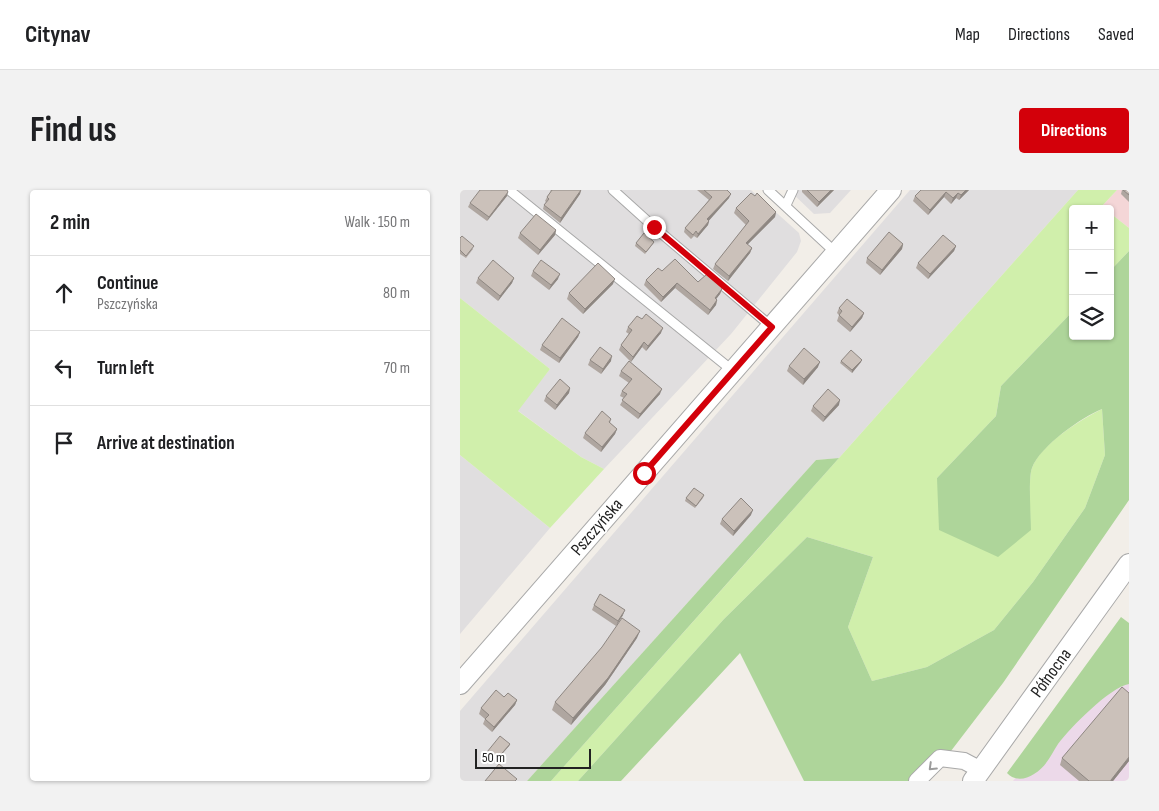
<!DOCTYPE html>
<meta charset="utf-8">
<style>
body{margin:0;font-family:"Sofia Sans Condensed",sans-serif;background:#f2f2f2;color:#202124}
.controls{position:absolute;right:15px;top:15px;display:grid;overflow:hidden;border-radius:5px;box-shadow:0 1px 4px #0004}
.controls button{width:45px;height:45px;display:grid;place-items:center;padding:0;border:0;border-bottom:1px solid #e0e0e0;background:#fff;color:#202124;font:25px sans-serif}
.scale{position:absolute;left:15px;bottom:12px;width:116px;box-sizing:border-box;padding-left:5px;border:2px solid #222;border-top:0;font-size:14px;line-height:18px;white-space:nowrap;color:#222;-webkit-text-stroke:4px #fff;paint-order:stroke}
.stop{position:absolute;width:15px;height:15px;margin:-11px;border:4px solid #d3000a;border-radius:50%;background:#fff}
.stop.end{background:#d3000a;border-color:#fff;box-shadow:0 1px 5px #0008}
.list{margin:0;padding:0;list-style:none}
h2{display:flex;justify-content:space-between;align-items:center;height:65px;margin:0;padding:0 20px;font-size:21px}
h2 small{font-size:16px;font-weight:400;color:#757577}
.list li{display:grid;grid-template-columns:32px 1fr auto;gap:15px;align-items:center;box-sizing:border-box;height:75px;padding:0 20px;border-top:1px solid #e0e0e0}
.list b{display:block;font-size:19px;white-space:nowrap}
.list p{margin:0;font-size:16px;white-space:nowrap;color:#757577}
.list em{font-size:16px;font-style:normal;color:#757577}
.icon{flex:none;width:28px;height:28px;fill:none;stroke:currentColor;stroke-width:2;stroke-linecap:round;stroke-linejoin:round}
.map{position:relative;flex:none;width:669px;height:591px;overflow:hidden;border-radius:5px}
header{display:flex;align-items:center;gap:30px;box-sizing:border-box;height:70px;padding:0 25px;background:#fff;border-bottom:1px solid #e0e0e0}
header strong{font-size:24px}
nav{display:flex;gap:28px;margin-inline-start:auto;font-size:18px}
.intro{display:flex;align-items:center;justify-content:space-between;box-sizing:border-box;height:120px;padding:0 30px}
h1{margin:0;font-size:35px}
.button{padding:12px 22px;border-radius:5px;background:#d3000a;color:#fff;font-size:18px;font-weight:700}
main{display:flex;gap:30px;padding:0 30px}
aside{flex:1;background:#fff;border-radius:5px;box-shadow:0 1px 4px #0004}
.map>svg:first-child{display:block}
</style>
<header>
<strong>Citynav</strong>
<nav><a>Map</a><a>Directions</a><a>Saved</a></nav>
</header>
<div class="intro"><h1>Find us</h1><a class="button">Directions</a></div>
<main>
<aside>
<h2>2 min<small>Walk · 150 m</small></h2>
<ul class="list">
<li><svg class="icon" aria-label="ahead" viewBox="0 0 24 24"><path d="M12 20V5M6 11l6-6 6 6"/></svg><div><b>Continue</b><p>Pszczyńska</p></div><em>80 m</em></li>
<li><svg class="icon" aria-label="left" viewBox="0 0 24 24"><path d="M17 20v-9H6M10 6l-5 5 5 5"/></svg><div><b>Turn left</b></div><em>70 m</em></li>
<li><svg class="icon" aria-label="arrive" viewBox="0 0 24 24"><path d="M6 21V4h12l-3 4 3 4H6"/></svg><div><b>Arrive at destination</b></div></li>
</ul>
</aside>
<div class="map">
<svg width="669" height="591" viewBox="0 0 669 591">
<rect width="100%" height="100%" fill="#f2eee8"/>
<g fill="#e0dedf">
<polygon points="0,0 291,0 339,43 341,51 337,62 271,144 144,279 121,267 57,220 90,179 0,108"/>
<polygon points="329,0 391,0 370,23 354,24"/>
<polygon points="450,0 618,0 379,268 356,270 67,591 0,591 0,521"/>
<polygon points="0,265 90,338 0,444"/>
</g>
<polygon fill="#f4d6d7" points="657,0 669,0 669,38 650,23 650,19 642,16"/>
<polygon fill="#ecd9e9" points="654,471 669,484 669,591 553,591"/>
<g fill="#d0efab">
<path d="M618 0H657L642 16 645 19H613V121L541 196 536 226 477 288 570 340C571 327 568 288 572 278 581 254 620 230 642 219L645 265 625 318 573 392 534 440 467 477 412 491 388 437 413 367 347 347 264 429 118 591H91Z"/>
<polygon points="650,23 669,38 669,61 650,81"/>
<polygon points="0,108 90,179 58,221 121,267 144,279 90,338 0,265"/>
</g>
<g fill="#aed59a">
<path d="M669 61V310L543 493 468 591H344L280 463 161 591H118L264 429 347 347 413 367 388 437 412 491 467 477 534 440 573 392 625 318 645 265 642 219C622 227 580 256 572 278 568 288 571 327 571 340L538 367 479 340 477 288 536 226 541 196 613 121V146H650V81Z"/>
<polygon points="379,268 91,591 67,591 356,270"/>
<path d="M661 427 669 433V494C650 497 610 538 598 554 591 565 586 577 574 584 565 590 554 591 547 583Z"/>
</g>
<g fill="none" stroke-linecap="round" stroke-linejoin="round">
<g stroke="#a9a9a9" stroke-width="11">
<g id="service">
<polyline points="49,0 273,181"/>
<polyline points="153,0 194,37 312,137"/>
<polyline points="308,0 376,63"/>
<polyline points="326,15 333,0"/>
</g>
</g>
<g stroke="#a9a9a9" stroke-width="18">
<polyline id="minor" points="457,591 480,568 504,571 521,580"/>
</g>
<g stroke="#a9a9a9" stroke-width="22">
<g id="tertiary">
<polyline points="0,494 431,0"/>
<polyline points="513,591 669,374"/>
</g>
</g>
<use href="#service" stroke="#fff" stroke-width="9"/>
<use href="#minor" stroke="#fff" stroke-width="16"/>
<use href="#tertiary" stroke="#fff" stroke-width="20"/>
</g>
<g fill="#afa6a0">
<polygon points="90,0 121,0 120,4 100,33 83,19 84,15 86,12 85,11 87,7 91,1"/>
<polygon points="237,0 267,0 269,8 249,30 249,31 248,35 237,48 234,46 231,49 224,42 225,38 249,10"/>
<polygon points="342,0 374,0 357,17 342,2"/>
<polygon points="461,0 509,0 499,10 496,8 491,14 484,7 468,25 453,11 455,6"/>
<polygon points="662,0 669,0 669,12 661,4"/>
<polygon points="47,6 27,31 8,17 10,13"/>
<polygon points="295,6 316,22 315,27 287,55 292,58 290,63 268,91 253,79 255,74 286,35 274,23 276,18"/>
<polygon points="96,40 95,45 78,65 58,48 60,43"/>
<polygon points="0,48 13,59 6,68 0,64"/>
<polygon points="194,52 193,54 185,64 175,56 176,53"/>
<polygon points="443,54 442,59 420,85 406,73 407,68"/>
<polygon points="496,56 494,61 468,89 456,78 458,73"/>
<polygon points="73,81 98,89 89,100 71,86"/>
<polygon points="202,81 262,99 260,104 256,109 257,110 256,115 248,125 215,98 201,112 184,95 186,90"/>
<polygon points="18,88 54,88 52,93 38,111 16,93"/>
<polygon points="153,94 123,124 107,109 109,103"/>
<polygon points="379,118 404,123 402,128 390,142 377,131 379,125 377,123"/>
<polygon points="168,137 201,143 186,161 182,157 171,172 159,160 161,155 169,144 166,142"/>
<polygon points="120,142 118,147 99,173 80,160 82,155"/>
<polygon points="130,170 151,171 141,184 128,175"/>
<polygon points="381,171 401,172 392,183 380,173"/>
<polygon points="329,176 358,177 343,195 327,181"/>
<polygon points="161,181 200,204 178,229 160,215 164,208 160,206 162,201 169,193 159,186"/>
<polygon points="110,198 109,203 95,220 84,211 86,206"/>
<polygon points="379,215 363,232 351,221 353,216"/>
<polygon points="151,229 150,233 157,239 155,244 141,262 123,248 125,243"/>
<polygon points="244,305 243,308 235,318 225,311 226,308"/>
<polygon points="291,325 273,346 260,334 262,329"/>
<polygon points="134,415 163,425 156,436 132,420"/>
<polygon points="177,448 145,495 111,535 92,520 95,512"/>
<polygon points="44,507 57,510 55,515 32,542 23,534 25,529 19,524 21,518"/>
<polygon points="50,554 49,556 35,572 26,564 27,562"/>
<polygon points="602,568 669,571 653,591 619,591 600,575"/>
</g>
<g fill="#8e8782">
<polygon points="121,0 120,4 100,33 101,28"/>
<polygon points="371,0 374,0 357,17 359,12"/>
<polygon points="506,0 509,0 499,10 501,5"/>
<polygon points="48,2 47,6 27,31 29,27"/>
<polygon points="486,2 484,7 468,25 470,20"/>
<polygon points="498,3 496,8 491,14 493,8"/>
<polygon points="271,4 269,8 246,34 247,29"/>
<polygon points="316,22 315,27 284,58 286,53"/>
<polygon points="249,31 248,35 237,48 238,44"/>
<polygon points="96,40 95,45 78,65 80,60"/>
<polygon points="443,54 442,59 420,85 422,80"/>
<polygon points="496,56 494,61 468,89 470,84"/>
<polygon points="292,58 290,63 268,91 269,86"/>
<polygon points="100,84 98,89 89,100 91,95"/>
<polygon points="54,88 52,93 38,111 40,106"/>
<polygon points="155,89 153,94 123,124 125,119"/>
<polygon points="217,93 215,98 201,112 203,107"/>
<polygon points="262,99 260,104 253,113 255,108"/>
<polygon points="257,110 256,115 248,125 250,120"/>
<polygon points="404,123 402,128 390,142 392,137"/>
<polygon points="203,138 201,143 186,161 188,156"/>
<polygon points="120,142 118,147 99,173 100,168"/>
<polygon points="184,152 182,157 171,172 173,167"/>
<polygon points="152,166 151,171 141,184 143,179"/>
<polygon points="402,170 401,172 392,183 392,180"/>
<polygon points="360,172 358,177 343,195 344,189"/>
<polygon points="110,198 109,203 95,220 97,215"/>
<polygon points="202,199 200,204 178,229 180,224"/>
<polygon points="380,210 379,215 363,232 365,227"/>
<polygon points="157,239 155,244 141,262 142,257"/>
<polygon points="293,320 291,325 273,346 274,341"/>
<polygon points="165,420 163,425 156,436 158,431"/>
<polygon points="180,441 177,448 145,495 111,535 113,528"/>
<polygon points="57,510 55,515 32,542 34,537"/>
<polygon points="50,554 49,556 35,572 36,570"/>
<polygon points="669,567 669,571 653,591 650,591"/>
</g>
<g fill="#cbc1ba" stroke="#8e8782">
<polygon points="20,0 47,0 48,2 29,27 10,13"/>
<polygon points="92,0 121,0 101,28 84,15 89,9 87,7"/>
<polygon points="244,0 267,0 271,4 247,29 249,31 238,44 236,41 233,45 225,38 252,7"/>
<polygon points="347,0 371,0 359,12"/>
<polygon points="461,0 506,0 501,5 498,3 493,8 486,2 470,20 455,6"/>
<polygon points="663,0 669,0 669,5"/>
<polygon points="291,3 295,6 297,3 316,22 286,53 292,58 269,86 255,74 289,31 276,18"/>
<polygon points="76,24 96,40 80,60 60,43"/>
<polygon points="429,42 443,54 422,80 407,68"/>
<polygon points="184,43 194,52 186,62 176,53"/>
<polygon points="483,45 496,56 470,84 458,73"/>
<polygon points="2,46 14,56 6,66 0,60 0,48"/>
<polygon points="215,69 238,92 247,84 262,96 262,99 255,108 257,110 250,120 217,93 203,107 186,90 198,78 202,81"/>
<polygon points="33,70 54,88 40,106 18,88"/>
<polygon points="81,70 100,84 91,95 73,81"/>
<polygon points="138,73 155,89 125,119 109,103"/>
<polygon points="387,109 404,123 392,137 379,125 382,121 379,118"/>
<polygon points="186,124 203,138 188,156 184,152 173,167 161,155 172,140 168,137 177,126 182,129"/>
<polygon points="102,128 120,142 100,168 82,155"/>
<polygon points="140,157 152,166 143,179 130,170"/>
<polygon points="344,158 360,172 344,189 329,176"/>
<polygon points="391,160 402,170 392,180 381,171"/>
<polygon points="169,171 202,199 180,224 162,210 167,204 162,201 172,189 161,181"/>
<polygon points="100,189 110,198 97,215 86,206"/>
<polygon points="368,199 380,210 365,227 353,216"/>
<polygon points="142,221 151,229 149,232 157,239 142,257 125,243"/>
<polygon points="234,298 244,305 236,316 226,308"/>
<polygon points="281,308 293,320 274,341 262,329"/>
<polygon points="140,404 165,420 158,431 134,415"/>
<polygon points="162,428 180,441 148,488 113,528 95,512 142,457"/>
<polygon points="662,497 669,503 669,567 651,590 651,591 629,591 602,568"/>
<polygon points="36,500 44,507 48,503 57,510 34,537 25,529 29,525 21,518"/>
<polygon points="40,546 50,554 36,570 27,562"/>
<polygon points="39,574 57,589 55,591 25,591"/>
</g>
<defs><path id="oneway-chevron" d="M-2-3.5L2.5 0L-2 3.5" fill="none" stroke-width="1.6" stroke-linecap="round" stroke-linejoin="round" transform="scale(1.25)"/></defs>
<use stroke="#9c9c9c" href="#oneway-chevron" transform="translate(472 577) rotate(136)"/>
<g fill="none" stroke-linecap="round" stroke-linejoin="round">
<polyline stroke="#d3000a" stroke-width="6" points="184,283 312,137 194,37"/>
</g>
<g text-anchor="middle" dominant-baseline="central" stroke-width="4" stroke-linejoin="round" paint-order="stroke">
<g font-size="18" fill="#222" stroke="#fff">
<text transform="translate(137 337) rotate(-49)">Pszczyńska</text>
<text transform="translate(591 483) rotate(-54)">Północna</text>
</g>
</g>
</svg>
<div class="controls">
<button>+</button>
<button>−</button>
<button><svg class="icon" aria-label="layers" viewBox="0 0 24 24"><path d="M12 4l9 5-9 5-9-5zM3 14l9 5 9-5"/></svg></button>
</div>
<div class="scale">50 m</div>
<div class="stop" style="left:184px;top:283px"></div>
<div class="stop end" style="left:194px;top:37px"></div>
</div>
</main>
